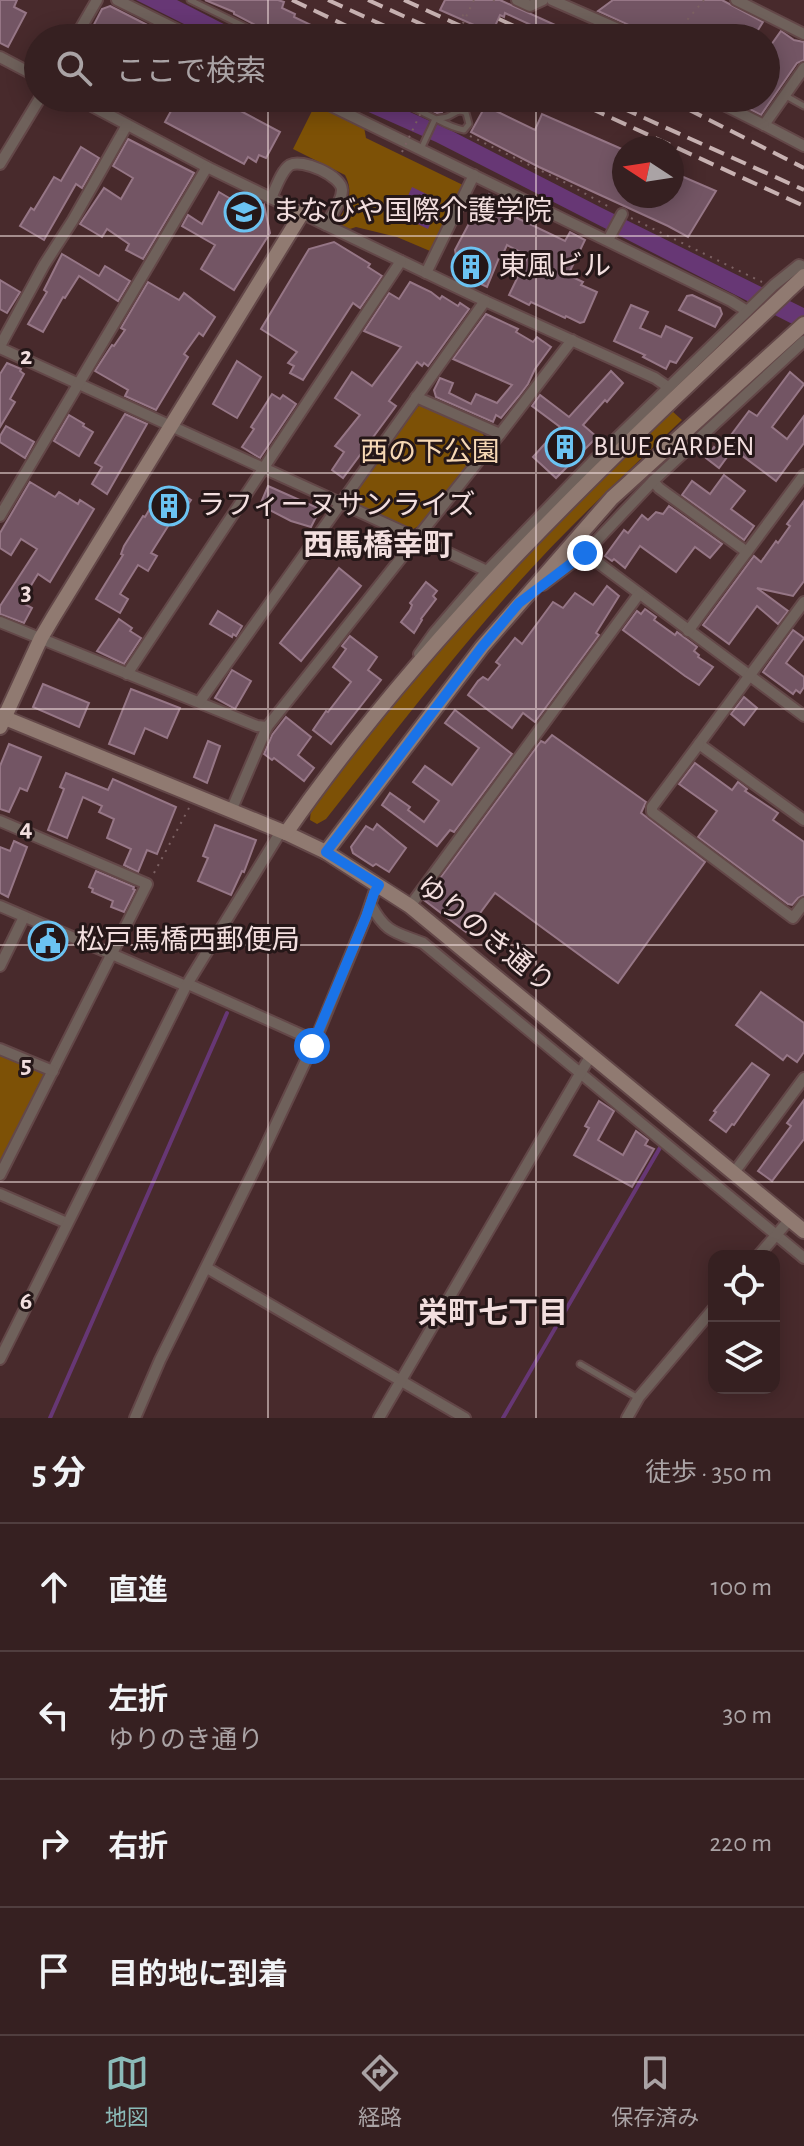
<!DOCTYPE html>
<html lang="ja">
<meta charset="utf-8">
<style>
body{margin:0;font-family:"Alegreya Sans","Noto Sans JP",sans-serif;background:#3d282a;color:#f1f3f6}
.controls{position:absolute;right:24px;bottom:24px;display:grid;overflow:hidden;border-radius:16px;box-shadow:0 4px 20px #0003}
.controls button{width:72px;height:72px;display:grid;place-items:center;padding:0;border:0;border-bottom:2px solid #503e3f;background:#362021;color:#f1f3f6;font:40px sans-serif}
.compass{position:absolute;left:612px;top:136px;width:72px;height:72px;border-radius:50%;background:#362021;box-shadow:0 4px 20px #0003;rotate:282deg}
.stop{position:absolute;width:24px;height:24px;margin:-18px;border:6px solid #1a73e8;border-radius:50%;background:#fff}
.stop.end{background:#1a73e8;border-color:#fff;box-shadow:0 2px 8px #0008}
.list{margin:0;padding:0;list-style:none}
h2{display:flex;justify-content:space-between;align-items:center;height:104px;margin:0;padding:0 32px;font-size:34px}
h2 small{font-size:26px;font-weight:400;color:#aaa3a5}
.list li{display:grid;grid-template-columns:52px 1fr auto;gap:24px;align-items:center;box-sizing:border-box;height:128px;padding:0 32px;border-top:2px solid #503e3f}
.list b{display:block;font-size:30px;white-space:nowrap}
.list p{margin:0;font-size:26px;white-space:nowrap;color:#aaa3a5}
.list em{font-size:26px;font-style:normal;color:#aaa3a5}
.icon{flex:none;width:44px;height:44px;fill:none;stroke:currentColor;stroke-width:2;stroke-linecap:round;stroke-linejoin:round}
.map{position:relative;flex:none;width:804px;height:1418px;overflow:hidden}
.search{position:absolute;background:#362021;box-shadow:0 4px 20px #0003;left:24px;right:24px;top:24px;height:88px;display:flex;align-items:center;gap:20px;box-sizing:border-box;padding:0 28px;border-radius:44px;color:#aaa3a5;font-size:30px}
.sheet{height:616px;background:#362021}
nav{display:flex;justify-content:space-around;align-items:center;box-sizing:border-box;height:112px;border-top:2px solid #503e3f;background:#362021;font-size:22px;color:#aaa3a5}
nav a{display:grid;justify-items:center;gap:4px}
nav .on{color:#8bbbb9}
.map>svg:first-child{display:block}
</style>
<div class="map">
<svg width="804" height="1418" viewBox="0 0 804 1418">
<rect width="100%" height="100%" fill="#482a2c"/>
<g fill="#7d5106">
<path d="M316 103 364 127 366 138 465 186 435 250 430 251 397 237 356 227 350 229 337 223C346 207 355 194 345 175L293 149Z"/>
<polygon points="421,405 482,432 487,443 419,526 411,530 356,504 352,500 353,495 417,407"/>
<path d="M672 411 682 420C626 473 569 526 518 583 451 659 389 739 326 819L317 824 310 820 311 809 378 720 476 607 535 545Z"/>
<polygon points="0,1054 44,1073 44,1076 0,1167"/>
</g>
<g fill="#673775">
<polygon points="136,0 177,0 251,38 212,38"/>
<polygon points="337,98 379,98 452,131 602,208 804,308 804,330 436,142"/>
<polygon points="412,187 441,201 428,229 399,215"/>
</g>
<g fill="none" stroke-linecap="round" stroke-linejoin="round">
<g stroke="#673775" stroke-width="4">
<polyline points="50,1418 227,1013"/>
<polyline points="503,1418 661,1146"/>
</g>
</g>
<g fill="#735564" stroke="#967686" stroke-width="2">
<polygon points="0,0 17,0 14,7 26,13 8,47 0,43"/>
<polygon points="205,0 278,0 284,2 282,8 295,14 294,17 338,38 280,38 234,14 234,12"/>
<polygon points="445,0 500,0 564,29 559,38 505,13 504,17 500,15 492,33 440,10"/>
<polygon points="613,0 722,0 763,22 753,38 704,38 697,33 694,38 666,38 649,26 646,33 598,11"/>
<polygon points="110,6 173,38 87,38 102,9"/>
<polygon points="781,31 794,40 804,42 804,60 797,63 761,115 728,98 766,98 766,52"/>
<polygon points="178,98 241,98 235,108 280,132 266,158 259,155 256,162 248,157 244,164 165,122"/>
<polygon points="406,98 450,98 442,112 437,113"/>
<polygon points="487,103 498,108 496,111 535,130 542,114 624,150 624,196 672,196 672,172 716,191 688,237 668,226 539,167 471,132"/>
<polygon points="128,139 194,173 143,259 126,250 129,244 107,229 102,237 80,224 104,188 121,199 133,178 113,166"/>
<polygon points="81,147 99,158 82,188 76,184 44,240 20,226 31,208 34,210 54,177 61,181"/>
<polygon points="219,192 258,215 264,205 270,233 234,290 201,269 215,245 182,226 188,215 202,224"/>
<polygon points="489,194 522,209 517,218 565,241 570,232 585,240 568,275 583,282 581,285 597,292 584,322 580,323 566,316 565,318 531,302 529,305 509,295 528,256 507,245 503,254 501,253 487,287 462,275 457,262 455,250 474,214 479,216"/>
<polygon points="334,242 370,264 368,267 382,276 360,308 353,303 303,380 290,373 294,366 288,363 297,352 261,329 309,249"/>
<polygon points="62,254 99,276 105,266 130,281 118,301 79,276 65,298 63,297 43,332 28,324 47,292 44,290"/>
<polygon points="0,280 20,292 7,313 0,309"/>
<polygon points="148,282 179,300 184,293 215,317 203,336 199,333 184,354 188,357 156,410 125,396 128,390 95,371 112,345 114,346 125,330 121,328"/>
<polygon points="410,282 431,292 440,299 442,296 458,306 460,303 469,309 428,366 424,363 422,366 417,362 389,401 396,406 343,478 332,470 344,452 335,446 360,415 335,398 352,372 372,386 401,347 364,331 389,293 399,299"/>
<polygon points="692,295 720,308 722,314 715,327 679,310 687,296"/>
<polygon points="631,305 648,312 640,328 661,337 666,326 692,338 676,363 670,361 666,369 643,357 645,355 614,341"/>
<polygon points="486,314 518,329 516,332 533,342 537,337 551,347 535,369 528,384 519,396 501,418 496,415 493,422 436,397 434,390 440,378 453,383 449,393 471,404 476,394 497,403 512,385 453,359"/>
<polygon points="237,361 261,377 237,418 213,404"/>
<polygon points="7,363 21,369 20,371 24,374 10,399 15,402 0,427 0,374"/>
<polygon points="611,371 623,383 607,402 605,400 583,425 597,437 556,478 533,457 560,427 532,406 540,395 569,417"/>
<polygon points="790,372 804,384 772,427 787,439 804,416 804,443 776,481 733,449 719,468 706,458 714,447 719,451 749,411 757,416"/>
<polygon points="272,394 280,399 283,395 296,404 260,458 242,447 254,429 251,427"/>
<polygon points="125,414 147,424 107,494 92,484 102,467 95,463"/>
<polygon points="69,415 84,424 83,426 93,432 79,456 54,441"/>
<polygon points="6,426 34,442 25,458 0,442 0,436"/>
<polygon points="724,475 745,491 731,509 754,526 744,540 682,495 692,481 710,494"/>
<polygon points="30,482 55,497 59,492 78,504 80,500 94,509 50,582 38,574 21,602 32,608 24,623 0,614 0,606 37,549 21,539 11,555 0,548 0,533"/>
<polygon points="268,486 320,509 311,527 291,521 260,505"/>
<polygon points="171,487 191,500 174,525 170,523 151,553 157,556 148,571 138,565 120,594 128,599 120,613 96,599 123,555 121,554 124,546 143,516 145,517 155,500 160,503"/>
<polygon points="804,501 804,581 793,596 757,588 788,611 778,624 757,606 729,644 703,625 754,556 761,562 776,541 778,543 790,526 787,524"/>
<polygon points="669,506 722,544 710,558 695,547 676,572 640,546 625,568 614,559 612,561 605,556 624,530 628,533 642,515 648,520 656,512 663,514"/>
<polygon points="339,568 361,586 301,661 280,643"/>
<polygon points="426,582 437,591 433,596 436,599 421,619 422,620 414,633 401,622 410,610 412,605 410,603"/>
<polygon points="607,586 619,596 596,633 599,635 535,722 523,713 512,728 468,695 478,681 483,677 488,680 500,665 496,662 515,638 522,644 553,602 563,608 575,593 593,605"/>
<polygon points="645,609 656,617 654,620 675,635 677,632 697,647 694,651 699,655 698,657 713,667 699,685 685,676 623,630 637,611 641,614"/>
<polygon points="218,611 242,626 236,636 233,634 232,637 210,624"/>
<polygon points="119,619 132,628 130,631 141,638 124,664 97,651"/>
<polygon points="793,630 804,638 786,663 804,677 804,687 800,693 796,690 793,694 763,672"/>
<polygon points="350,636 377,657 368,670 381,680 331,744 313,730 326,711 328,712 351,682 333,667 346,649 342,646"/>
<polygon points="232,670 251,681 235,709 215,698"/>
<polygon points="43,684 89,703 79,727 33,707"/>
<polygon points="131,689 180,708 167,738 145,728 134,754 109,744"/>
<polygon points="744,697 757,708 744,725 731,714"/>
<polygon points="455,710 512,754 454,832 450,830 437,846 382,805 390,793 410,807 408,810 424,822 439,801 413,782 425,766 452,785 479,748 445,723"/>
<polygon points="286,717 311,737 298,755 314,768 304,781 274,758 272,760 264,754 272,735"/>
<polygon points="552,735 646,802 641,813 705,862 618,983 495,893 466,932 424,900 541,741 545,743"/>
<polygon points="208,741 220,746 207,783 194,777"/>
<polygon points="9,744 41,757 27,791 20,788 9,812 0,809 0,766"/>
<polygon points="695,763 732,790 738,782 747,789 745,791 778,813 773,820 804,842 804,895 798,898 792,905 788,904 698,837 717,811 679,784"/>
<polygon points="66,773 108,790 113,779 176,807 157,854 147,850 138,872 124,865 131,849 107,838 114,819 99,812 102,806 83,797 67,838 48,830 64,789 60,787"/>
<polygon points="377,824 406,848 389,872 376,864 373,866 353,853 351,847 366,826 373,830"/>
<polygon points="215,825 256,840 244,872 242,871 231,895 198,881 208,858 203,856"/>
<polygon points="14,841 27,847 8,897 0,893 0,847 10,851"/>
<polygon points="96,871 134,887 133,889 135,890 124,912 111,907 113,901 92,892 93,889 89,887"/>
<polygon points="761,992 804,1023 804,1052 797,1062 787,1055 783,1060 736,1025"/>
<polygon points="752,1063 769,1075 734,1125 732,1124 726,1132 710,1120 716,1112 714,1111"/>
<polygon points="804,1100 804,1139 772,1181 758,1171 791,1126 787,1123"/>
<polygon points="599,1101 614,1111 598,1140 623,1155 636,1131 648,1140 645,1145 654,1149 632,1187 574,1155 589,1128 585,1126"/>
</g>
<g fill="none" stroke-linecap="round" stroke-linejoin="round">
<g stroke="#634748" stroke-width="9">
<g id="lane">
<polyline points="190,0 268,38"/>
<polyline points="786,96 804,106"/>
<path d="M393 98 432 117C442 122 452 128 464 130L469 124 466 113C458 109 456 113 449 116 446 118 439 118 435 119"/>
<polyline points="421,149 435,119"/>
<polyline points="580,1364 638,1398"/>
</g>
</g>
<g stroke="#634748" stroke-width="14">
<g id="street">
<polyline points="117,0 194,38"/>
<polyline points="517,0 530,6 543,0"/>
<polyline points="552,0 639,38"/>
<polyline points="736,0 804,34"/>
<polyline points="75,38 97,0"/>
<polyline points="0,57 38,77"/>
<polyline points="804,68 764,125 804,146"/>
<polyline points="77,98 207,167 326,225 485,301 655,378 668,387"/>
<polyline points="315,98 731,301 747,311"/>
<polyline points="710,98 764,125"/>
<polyline points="0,164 40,98"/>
<path d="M271 198C276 188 281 171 290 165 302 158 342 176 342 190 342 202 331 215 326 225"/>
<polyline points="608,240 622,214"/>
<polyline points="426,273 474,175"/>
<polyline points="0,346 44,265 73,220 127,125"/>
<polyline points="0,348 417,538 267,727 257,726 0,622"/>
<polyline points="416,397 500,434"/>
<polyline points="653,481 659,488 747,552"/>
<polyline points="0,516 207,167"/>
<polyline points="585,553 804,716"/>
<polyline points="487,571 417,538 500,434 572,340"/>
<polyline points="543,585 585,553 653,481 804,341"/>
<polyline points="804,602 699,744 804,820"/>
<polyline points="688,631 804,475"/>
<polyline points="419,654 434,633 487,571 595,459 774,285 799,265 804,267"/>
<polyline points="127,674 401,261"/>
<polyline points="200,701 485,301"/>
<polyline points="699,744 652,807 652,812 793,918 804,903"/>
<polyline points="231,811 267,727"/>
<polyline points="0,821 147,884 0,1175"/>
<path d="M371 905C386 933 395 932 423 943L804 1258"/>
<polyline points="0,906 186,986"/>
<polyline points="410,906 639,594"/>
<polyline points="0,966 24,917"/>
<polyline points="188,984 315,1041"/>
<polyline points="0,1049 53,1071"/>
<polyline points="733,1174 804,1078"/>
<polyline points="0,1194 67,1223"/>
<polyline points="758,1256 790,1219"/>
<polyline points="207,1268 465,1418"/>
<polyline points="0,1359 186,986 281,831"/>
<polyline points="135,1418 160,1360 262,1154 315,1041 366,917 374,893 379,885"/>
<polyline points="379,1418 591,1055"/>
<polyline points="627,1418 639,1397 714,1308"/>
</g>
</g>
<g stroke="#634748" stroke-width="18">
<g id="secondary">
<polyline points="0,716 286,833 326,852 410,906 804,1231"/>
<polyline points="0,727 41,638 54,616 302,213"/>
<path d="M286 833C431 624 619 450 804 276"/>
<polyline points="326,852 482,647 612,498 804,324"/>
</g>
</g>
<g stroke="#7c6163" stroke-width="2" stroke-dasharray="2 6" stroke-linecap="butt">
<polyline points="493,0 497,2"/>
<polyline points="462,15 466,17"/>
<polyline points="672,38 704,0"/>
<polyline points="470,136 566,183 611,208"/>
<polyline points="631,218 762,282"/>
<polyline points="154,873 189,808"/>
</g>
<use href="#lane" stroke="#6f615b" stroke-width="5"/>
<use href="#street" stroke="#6f615b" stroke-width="10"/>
<use href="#secondary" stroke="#907a71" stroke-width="14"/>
<g stroke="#c8b2b2" stroke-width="4" stroke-dasharray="16 8" stroke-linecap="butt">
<polyline points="292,0 372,38"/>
<polyline points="328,0 411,38"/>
<polyline points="368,0 452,38"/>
<polyline points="404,0 487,38"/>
<polyline points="499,19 540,38"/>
<polyline points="568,98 804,206"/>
<polyline points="600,98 804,190"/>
<polyline points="666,98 804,168"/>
</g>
<g stroke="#7c6163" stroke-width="2" stroke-dasharray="2 6" stroke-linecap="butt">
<polyline points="456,38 474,0"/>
<polyline points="402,152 428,98"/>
</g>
</g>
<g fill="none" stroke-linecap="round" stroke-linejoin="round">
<polyline stroke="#1a73e8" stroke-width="10" points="312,1046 366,917 374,893 379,885 326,852 482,647 519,603 585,553"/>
</g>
<path fill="none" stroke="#f2dede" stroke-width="2" stroke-opacity="0.55" d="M268 0V38M536 0V38M268 98V1418M536 98V1418M0 236H804M0 473H804M0 709H804M0 945H804M0 1182H804"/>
<defs>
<g id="university-ring" transform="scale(2)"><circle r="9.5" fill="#251718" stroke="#6bc3f2" stroke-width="1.5"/><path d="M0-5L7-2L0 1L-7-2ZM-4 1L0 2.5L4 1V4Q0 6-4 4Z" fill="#6bc3f2"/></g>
<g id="building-ring" transform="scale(2)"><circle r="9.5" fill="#251718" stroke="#6bc3f2" stroke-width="1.5"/><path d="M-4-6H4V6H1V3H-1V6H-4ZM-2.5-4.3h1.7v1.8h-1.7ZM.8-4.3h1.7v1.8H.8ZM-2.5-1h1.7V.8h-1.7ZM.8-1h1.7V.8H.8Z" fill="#6bc3f2"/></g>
<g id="civic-ring" transform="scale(2)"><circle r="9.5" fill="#251718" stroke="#6bc3f2" stroke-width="1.5"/><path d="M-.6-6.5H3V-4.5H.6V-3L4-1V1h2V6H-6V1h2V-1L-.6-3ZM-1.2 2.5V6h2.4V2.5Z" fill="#6bc3f2"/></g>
</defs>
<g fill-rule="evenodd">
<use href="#university-ring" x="244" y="212"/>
<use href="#building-ring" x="471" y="267"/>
<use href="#building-ring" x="565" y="447"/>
<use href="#building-ring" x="169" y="506"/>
<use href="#civic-ring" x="48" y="941"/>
</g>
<g text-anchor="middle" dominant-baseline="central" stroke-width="6" stroke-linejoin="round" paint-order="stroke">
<g font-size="28" fill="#f2dede" stroke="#251718" text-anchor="start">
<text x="272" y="212">まなびや国際介護学院</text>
<text x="499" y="267">東風ビル</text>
<text x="593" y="447">BLUE GARDEN</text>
<text x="197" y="506">ラフィーヌサンライズ</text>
<text x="76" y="941">松戸馬橋西郵便局</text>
</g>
<g font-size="28" fill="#f6d8b5" stroke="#251718">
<text x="430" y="453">西の下公園</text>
</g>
<g font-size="28" fill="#f2dede" stroke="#251718">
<text transform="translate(485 935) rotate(39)">ゆりのき通り</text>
</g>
<g font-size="30" font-weight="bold" fill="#f2dede" stroke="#251718">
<text x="378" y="546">西馬橋幸町</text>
<text x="493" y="1314">栄町七丁目</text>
</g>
</g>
<g font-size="26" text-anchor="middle" font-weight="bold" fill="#f2dede" stroke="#251718" stroke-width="6" stroke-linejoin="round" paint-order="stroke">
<text x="26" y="364">2</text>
<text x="26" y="600">3</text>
<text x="26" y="836">4</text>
<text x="26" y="1073">5</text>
<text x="26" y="1309">6</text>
</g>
</svg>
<div class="controls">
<button><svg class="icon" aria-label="locate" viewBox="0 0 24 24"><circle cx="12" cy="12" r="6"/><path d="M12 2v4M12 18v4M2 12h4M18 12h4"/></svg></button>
<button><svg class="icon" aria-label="layers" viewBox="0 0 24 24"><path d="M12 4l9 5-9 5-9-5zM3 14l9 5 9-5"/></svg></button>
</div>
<svg class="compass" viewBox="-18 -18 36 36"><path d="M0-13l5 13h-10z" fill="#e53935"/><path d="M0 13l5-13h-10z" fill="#aaa3a5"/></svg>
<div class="stop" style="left:312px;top:1046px"></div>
<div class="stop end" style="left:585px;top:553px"></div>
<div class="search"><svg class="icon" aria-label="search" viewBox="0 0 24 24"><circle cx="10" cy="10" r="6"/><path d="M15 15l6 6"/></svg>ここで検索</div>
</div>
<section class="sheet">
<h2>5 分<small>徒歩 · 350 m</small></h2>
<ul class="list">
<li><svg class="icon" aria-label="ahead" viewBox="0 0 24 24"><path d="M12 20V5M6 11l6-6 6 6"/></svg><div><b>直進</b></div><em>100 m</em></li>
<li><svg class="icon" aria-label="left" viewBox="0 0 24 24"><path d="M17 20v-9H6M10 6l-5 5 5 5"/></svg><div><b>左折</b><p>ゆりのき通り</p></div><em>30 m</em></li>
<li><svg class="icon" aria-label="right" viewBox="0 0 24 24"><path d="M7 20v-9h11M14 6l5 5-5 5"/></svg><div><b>右折</b></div><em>220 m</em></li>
<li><svg class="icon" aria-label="arrive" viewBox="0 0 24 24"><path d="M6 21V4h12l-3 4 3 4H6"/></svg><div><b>目的地に到着</b></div></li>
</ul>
</section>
<nav>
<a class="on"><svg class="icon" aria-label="map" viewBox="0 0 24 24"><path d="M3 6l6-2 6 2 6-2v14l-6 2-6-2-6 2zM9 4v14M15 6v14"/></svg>地図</a>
<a><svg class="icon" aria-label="directions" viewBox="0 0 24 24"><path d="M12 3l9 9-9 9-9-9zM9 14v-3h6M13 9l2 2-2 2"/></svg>経路</a>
<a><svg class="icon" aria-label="saved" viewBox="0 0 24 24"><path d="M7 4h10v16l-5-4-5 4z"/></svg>保存済み</a>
</nav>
